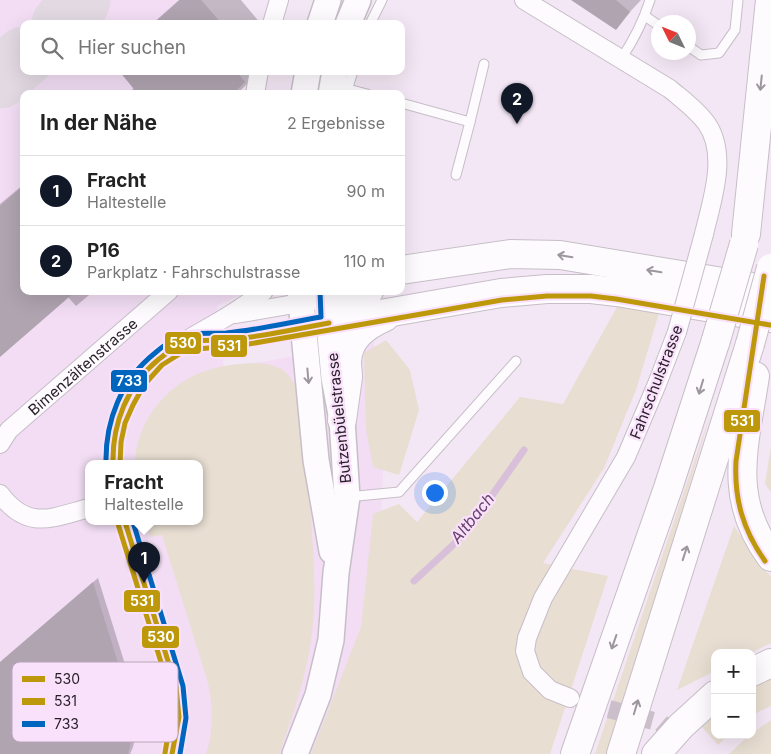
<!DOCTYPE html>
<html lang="de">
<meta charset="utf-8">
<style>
body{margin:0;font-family:Inter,sans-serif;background:#f6f6f6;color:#222}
.controls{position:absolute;right:15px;bottom:15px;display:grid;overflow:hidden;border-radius:10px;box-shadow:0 5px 20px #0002}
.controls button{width:45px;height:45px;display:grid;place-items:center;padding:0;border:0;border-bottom:1px solid #e0e0e0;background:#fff;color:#222;font:25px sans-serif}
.compass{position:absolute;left:651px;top:15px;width:45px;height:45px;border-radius:50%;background:#fff;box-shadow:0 5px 20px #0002;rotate:313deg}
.you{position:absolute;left:434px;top:492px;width:18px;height:18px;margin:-12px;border:4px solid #fff;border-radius:50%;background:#1a73e8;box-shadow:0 0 0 8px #1a73e833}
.badge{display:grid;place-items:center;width:32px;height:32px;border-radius:50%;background:#111827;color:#fff;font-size:16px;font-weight:700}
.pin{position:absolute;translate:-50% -41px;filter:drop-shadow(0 1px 2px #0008)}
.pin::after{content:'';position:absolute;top:26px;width:18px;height:15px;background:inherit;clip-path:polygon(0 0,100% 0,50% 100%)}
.popup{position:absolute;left:85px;top:460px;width:118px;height:65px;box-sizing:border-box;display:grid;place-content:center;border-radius:10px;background:#fff;filter:drop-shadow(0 1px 4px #0005);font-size:16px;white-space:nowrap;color:#767676}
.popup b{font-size:19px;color:#222}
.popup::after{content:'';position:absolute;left:50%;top:100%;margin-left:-10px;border:10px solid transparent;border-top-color:#fff}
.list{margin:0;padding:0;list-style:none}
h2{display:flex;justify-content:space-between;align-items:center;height:65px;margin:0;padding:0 20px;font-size:21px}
h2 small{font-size:16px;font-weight:400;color:#767676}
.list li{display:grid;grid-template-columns:32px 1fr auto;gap:15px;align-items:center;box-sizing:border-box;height:70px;padding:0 20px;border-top:1px solid #e0e0e0}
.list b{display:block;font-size:19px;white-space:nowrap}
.list p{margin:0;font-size:16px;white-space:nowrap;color:#767676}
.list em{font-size:16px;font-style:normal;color:#767676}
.icon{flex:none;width:28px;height:28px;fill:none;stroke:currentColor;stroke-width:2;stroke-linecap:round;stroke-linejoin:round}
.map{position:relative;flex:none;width:771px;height:754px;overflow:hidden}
.search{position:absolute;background:#fff;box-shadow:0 5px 20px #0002;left:20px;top:20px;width:385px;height:55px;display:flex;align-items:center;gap:12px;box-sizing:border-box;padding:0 18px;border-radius:10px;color:#767676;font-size:19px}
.panel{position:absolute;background:#fff;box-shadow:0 5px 20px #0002;left:20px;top:90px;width:385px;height:205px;border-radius:10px}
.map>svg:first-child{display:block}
</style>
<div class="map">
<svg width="771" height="754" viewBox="0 0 771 754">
<rect width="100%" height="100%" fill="#f4e7f5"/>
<path fill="#f2ddf4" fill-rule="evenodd" d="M0 0H201L222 24H24V71H236L215 94H24V291H248L217 306 224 369 374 341 383 468 380 547 370 605 316 754H0ZM89 464H199V522H89Z"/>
<g fill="#e8ded2">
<polygon points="617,307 659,313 636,390 604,468 543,563 608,576 550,754 311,754 361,627 373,514 399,504 417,522 520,397 563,404"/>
<polygon points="386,340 410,370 419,410 399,475 373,467 366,429 364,353"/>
<path d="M257 363C272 364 284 367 292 380 306 403 306 451 308 477 311 529 318 582 312 633 307 675 293 715 279 754H206C214 731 213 707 208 683L162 535 150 537 146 522H199V464H135C135 421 170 380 211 369 226 365 242 363 257 363Z"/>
<polygon points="712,409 610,754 595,754"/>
<polygon points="771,446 771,492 765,484"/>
<polygon points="734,526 762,568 771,576 771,643 751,653 715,653 715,671 677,690"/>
<polygon points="771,677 771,706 758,712 752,717 752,686"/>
<polygon points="715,713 715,735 729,735 718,745 700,725"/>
<polygon points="771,720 771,754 729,754 748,736 752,735 752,733"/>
</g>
<g fill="#0003">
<polygon points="179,0 241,0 261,24 152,24"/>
<polygon points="573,0 641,0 615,28"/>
<polygon points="121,71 260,71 237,94 127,94 135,87"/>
<polygon points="24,184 24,291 94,291 76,306 68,297 0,356 0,204"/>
<polygon points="98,578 135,696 138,727 133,747 130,754 0,754 0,663"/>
</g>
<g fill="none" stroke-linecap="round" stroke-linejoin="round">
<polyline stroke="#d8bfda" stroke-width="7" points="414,581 453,545 471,525 524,450"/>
<g stroke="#e2d9e2" stroke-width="61">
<polyline points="62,24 74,12 80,0"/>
<polyline points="0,78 24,57"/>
</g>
</g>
<g fill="#afa4b0">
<polygon points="180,0 201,0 222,24 153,24"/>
<polygon points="571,0 616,0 630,12 616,30"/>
<polygon points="119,71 236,71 245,82 233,94 138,94"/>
<polygon points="24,185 24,291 76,291 0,357 0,206"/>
<polygon points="93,582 130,702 133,733 128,754 0,754 0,662"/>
</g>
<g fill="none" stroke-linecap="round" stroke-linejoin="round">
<polyline stroke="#cbbfcc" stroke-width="18" stroke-dasharray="18 9" stroke-linecap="butt" points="583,702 661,723 684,743"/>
<g stroke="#c7bec8" stroke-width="11">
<g id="lane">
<polyline points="645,16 658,25"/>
<polyline points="370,24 382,0"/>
<polyline points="688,46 701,55 719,53 735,30 738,0"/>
<path d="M621 59C634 40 643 22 650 0"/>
<polyline points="348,89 367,94"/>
<polyline points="346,94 353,71"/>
<polyline points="401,103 470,122 484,64"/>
<polyline points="456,175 470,122"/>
<polyline points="347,497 399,492 516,361"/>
</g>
</g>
<g stroke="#c7bec8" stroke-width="20">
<g id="street">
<path d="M524 0 670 89C683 100 697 110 707 124 728 155 712 200 704 234"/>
<polyline points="272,24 279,0"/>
<polyline points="255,94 259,71"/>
<polyline points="236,314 312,301"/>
<polyline points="187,343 227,340 314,325"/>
<path id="s1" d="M0 444 9 430 169 291"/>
<path d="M113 464C111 447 116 428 122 412 144 353 191 341 239 309 247 303 257 298 264 291"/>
<path d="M0 494C28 531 51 518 89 508"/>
<polyline points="125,522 176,687 179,717 172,754"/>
<polyline points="570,698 550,690 532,672 525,651 527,638 543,598 626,457 657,384 677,332"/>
</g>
</g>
<g stroke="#c7bec8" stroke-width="28">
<g id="secondary">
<polyline points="320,24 328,0"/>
<polyline points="348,24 358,0"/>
<polyline points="304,94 308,71"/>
<polyline points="331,94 335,71"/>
<polyline points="300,291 316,460 332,551"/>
<polyline points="295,754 318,695 331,640 336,573 347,497 342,420 334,378 327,302"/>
</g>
</g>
<g stroke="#c7bec8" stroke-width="30">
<g id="highway">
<polyline points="746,234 770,0"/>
<polyline points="401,270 510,254 560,255 771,290"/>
<polyline points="327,297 369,291"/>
<polyline points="329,323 501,293 547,289 591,289 617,292 771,318"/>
<path d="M755 376C745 444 726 497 771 557"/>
<path d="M342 420C344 406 346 392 348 377 348 372 347 367 347 362 348 338 365 326 385 317"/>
<polyline points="752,672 771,663"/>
<polyline points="575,754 668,488 716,340"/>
<polyline points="621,754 750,344"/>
<polyline points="656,754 681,726 715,695"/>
</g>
</g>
<use href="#lane" stroke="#fdfbfe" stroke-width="9"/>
<use href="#street" stroke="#fdfbfe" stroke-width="18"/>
<use href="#secondary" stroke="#fdfbfe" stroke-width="25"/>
<use href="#highway" stroke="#fdfbfe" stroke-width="28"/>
<g stroke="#c7bec8" stroke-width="20" stroke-linecap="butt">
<polyline id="street-bridge" points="677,332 704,234"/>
</g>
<g stroke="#c7bec8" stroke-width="30" stroke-linecap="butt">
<g id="highway-bridge">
<polyline points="716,340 744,244"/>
<polyline points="750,344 771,268"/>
</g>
</g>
<use href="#street-bridge" stroke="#fdfbfe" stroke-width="18"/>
<use href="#highway-bridge" stroke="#fdfbfe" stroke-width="28"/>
<g stroke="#f9e1fb" stroke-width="9">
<g id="bus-1">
<path d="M113 464C112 424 127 385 159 359 166 354 173 347 181 344 195 339 212 341 227 340 261 337 295 329 329 323"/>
<polyline points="125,522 176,687 179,717 172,754"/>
</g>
</g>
<g stroke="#f9e1fb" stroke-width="9">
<g id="bus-2">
<path d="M764 276 736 461C734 499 743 530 765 561"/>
<polyline points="120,464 121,442 125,423 133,405 144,385 162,365 186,350 243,345 502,300 547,296 591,296 616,299 770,325"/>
<polyline points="118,524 169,688 171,717 165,753"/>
</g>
</g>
<g stroke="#f9e1fb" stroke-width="9">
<g id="bus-3">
<path d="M106 464C105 421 121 380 155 353 162 347 169 341 177 338 192 331 210 334 226 333 258 330 290 322 321 317L320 291"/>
<polyline points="133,522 183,686 186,718 180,754"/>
</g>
</g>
<use href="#bus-1" stroke="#be980b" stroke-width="5"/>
<use href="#bus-2" stroke="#be980b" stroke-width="5"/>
<use href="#bus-3" stroke="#0065bd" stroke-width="5"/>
</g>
<defs><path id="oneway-shaft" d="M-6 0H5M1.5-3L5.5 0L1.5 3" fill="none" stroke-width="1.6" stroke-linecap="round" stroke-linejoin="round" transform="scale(1.25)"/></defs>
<g stroke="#9c979d">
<use href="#oneway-shaft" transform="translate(761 83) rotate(96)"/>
<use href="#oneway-shaft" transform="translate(565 256) rotate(-171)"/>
<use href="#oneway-shaft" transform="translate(654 271) rotate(-170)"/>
<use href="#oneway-shaft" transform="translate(308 376) rotate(85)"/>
<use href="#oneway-shaft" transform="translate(701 387) rotate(107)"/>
<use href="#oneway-shaft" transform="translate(685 553) rotate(-72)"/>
<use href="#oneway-shaft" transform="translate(614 642) rotate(109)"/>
<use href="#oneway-shaft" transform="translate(636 707) rotate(-73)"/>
</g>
<g text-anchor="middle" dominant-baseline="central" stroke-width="4.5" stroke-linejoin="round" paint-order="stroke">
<g font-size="15" fill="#261d26" stroke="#f9e1fb">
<text stroke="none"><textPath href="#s1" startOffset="114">Bimenzältenstrasse</textPath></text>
<text transform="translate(656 382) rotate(-69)">Fahrschulstrasse</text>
<text transform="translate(339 418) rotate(-96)">Butzenbüelstrasse</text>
</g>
<g font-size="16" font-style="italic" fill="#69426e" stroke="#f9e1fb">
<text transform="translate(472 518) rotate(-51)">Altbach</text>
</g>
</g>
<rect x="12" y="662" width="166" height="80" rx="8" fill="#f9e1fb" stroke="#baa6bb" stroke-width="1"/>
<rect x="22" y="676" width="23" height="6" fill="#be980b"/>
<rect x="22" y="698" width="23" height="7" fill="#be980b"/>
<rect x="22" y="721" width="23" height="6" fill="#0065bd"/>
<g font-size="14" fill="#261d26">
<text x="54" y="684">530</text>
<text x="54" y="706">531</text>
<text x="54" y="729">733</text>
</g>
<g stroke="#f9e1fb" stroke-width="2">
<rect x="164" y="331" width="38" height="24" rx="5" fill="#be980b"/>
<rect x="210" y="334" width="38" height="24" rx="5" fill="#be980b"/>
<rect x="110" y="369" width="38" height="24" rx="5" fill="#0065bd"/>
<rect x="723" y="409" width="38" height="24" rx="5" fill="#be980b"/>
<rect x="123" y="589" width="38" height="24" rx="5" fill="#be980b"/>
<rect x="141" y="625" width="39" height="24" rx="5" fill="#be980b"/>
</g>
<g font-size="14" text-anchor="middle" font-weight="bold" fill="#fff">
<text x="183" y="348">530</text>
<text x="229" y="351">531</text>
<text x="129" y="386">733</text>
<text x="742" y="426">531</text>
<text x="142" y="606">531</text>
<text x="161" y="642">530</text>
</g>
</svg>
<div class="controls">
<button>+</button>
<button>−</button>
</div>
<svg class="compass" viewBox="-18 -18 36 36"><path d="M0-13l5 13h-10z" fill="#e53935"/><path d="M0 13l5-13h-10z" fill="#767676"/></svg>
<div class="you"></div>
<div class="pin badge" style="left:144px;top:583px">1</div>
<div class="popup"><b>Fracht</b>Haltestelle</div>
<div class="pin badge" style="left:517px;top:124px">2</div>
<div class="search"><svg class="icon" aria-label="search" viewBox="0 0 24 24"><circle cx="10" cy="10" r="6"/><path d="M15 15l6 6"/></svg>Hier suchen</div>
<section class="panel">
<h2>In der Nähe<small>2 Ergebnisse</small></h2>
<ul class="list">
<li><span class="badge">1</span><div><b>Fracht</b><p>Haltestelle</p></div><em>90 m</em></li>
<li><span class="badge">2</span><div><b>P16</b><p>Parkplatz · Fahrschulstrasse</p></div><em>110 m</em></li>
</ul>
</section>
</div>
